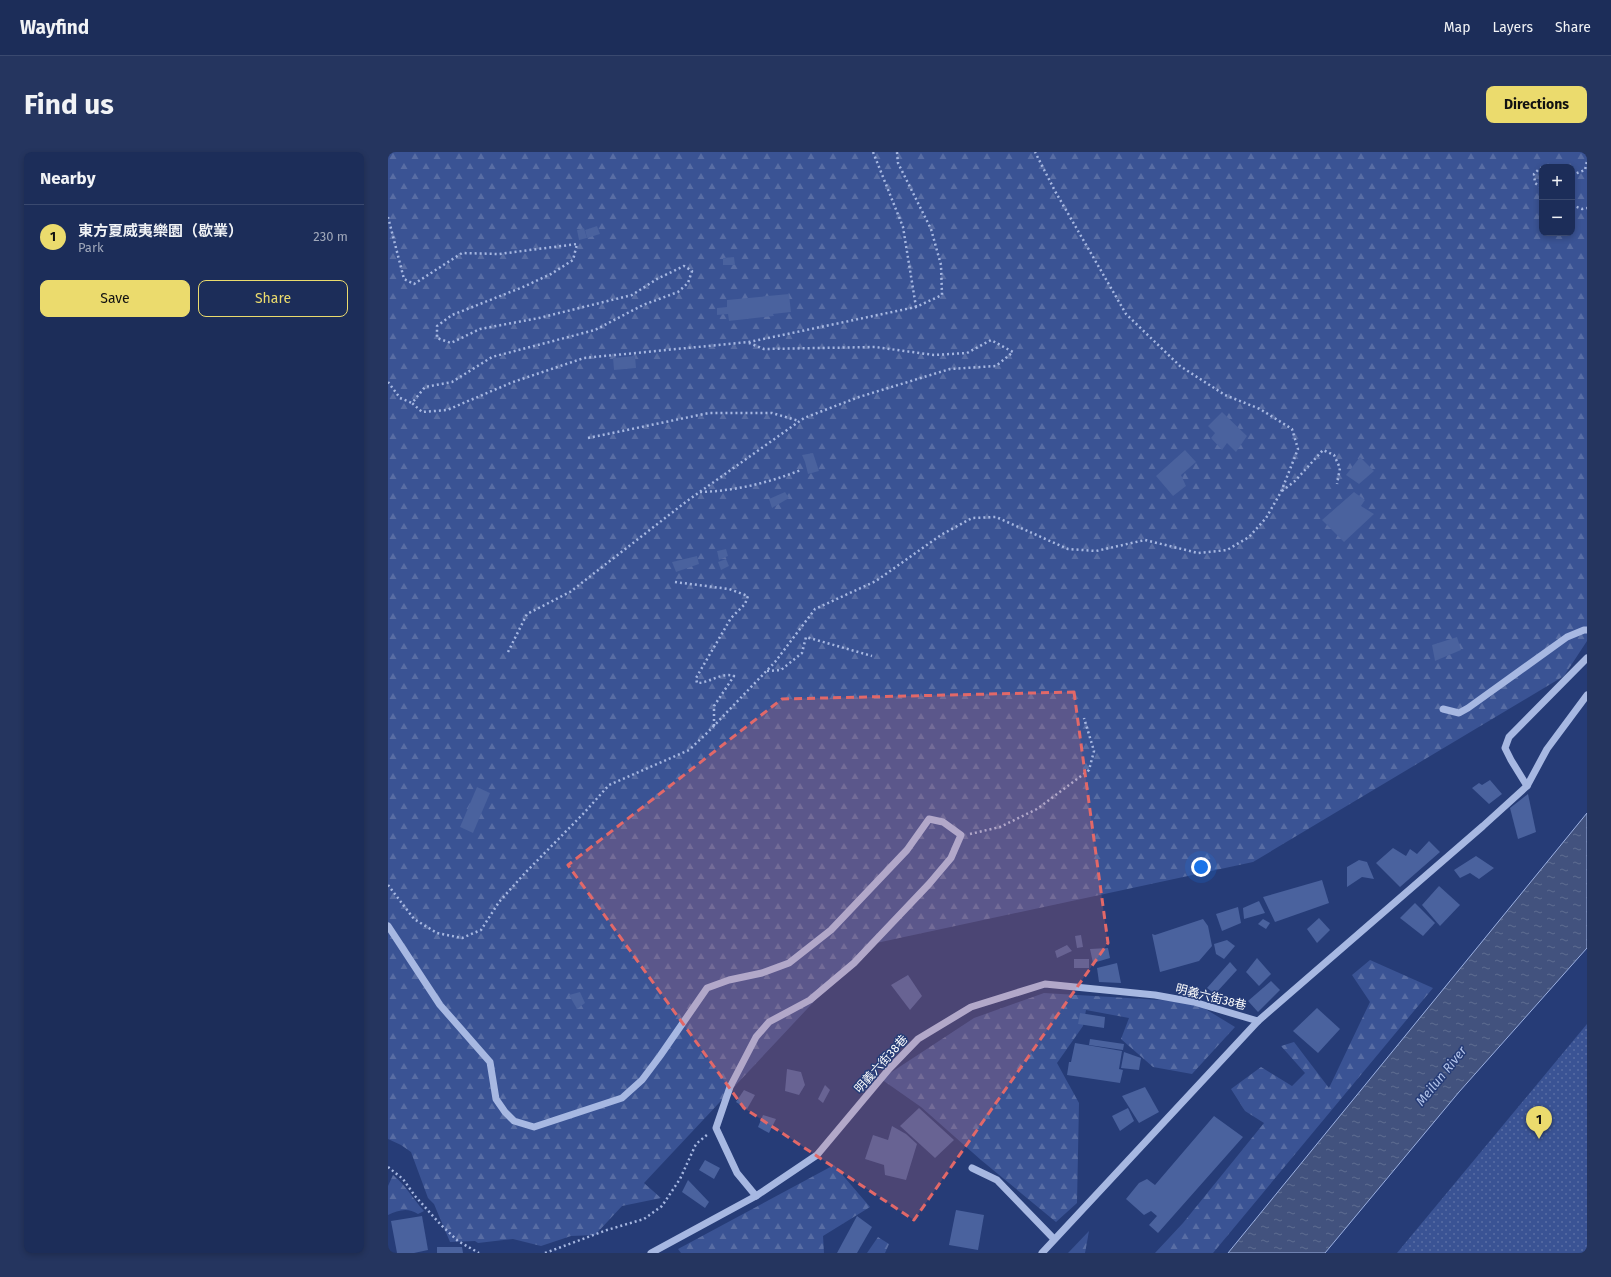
<!DOCTYPE html>
<meta charset="utf-8">
<style>
body{margin:0;font-family:"Fira Sans","Noto Sans TC",sans-serif;background:#25355f;color:#f1f3f6}
.controls{position:absolute;right:12px;top:12px;display:grid;overflow:hidden;border-radius:8px;box-shadow:0 2px 6px #0003}
.controls button{width:36px;height:36px;display:grid;place-items:center;padding:0;border:0;border-bottom:1px solid #3a496f;background:#1c2d59;color:#f1f3f6;font:20px sans-serif}
.you{position:absolute;left:813px;top:715px;width:14px;height:14px;margin:-10px;border:3px solid #fff;border-radius:50%;background:#1a73e8;box-shadow:0 0 0 6px #1a73e833}
.badge{display:grid;place-items:center;width:26px;height:26px;border-radius:50%;background:#ebdb6d;color:#111;font-size:13px;font-weight:700}
.pin{position:absolute;translate:-50% -33px;filter:drop-shadow(0 1px 2px #0008)}
.pin::after{content:'';position:absolute;top:21px;width:14px;height:12px;background:inherit;clip-path:polygon(0 0,100% 0,50% 100%)}
.list{margin:0;padding:0;list-style:none}
h2{display:flex;justify-content:space-between;align-items:center;height:52px;margin:0;padding:0 16px;font-size:17px}
h2 small{font-size:13px;font-weight:400;color:#a0a8ba}
.list li{display:grid;grid-template-columns:26px 1fr auto;gap:12px;align-items:center;box-sizing:border-box;height:64px;padding:0 16px;border-top:1px solid #3a496f}
.list b{display:block;font-size:15px;white-space:nowrap}
.list p{margin:0;font-size:13px;white-space:nowrap;color:#a0a8ba}
.list em{font-size:13px;font-style:normal;color:#a0a8ba}
.actions{display:flex;gap:8px;padding:12px 16px}
.actions a{flex:1;padding:9px 0;border:1px solid #ebdb6d;border-radius:8px;text-align:center;font-size:14px;color:#ebdb6d}
.actions .main{background:#ebdb6d;color:#111}
.map{position:relative;flex:none;width:1199px;height:1101px;overflow:hidden;border-radius:8px}
header{display:flex;align-items:center;gap:24px;box-sizing:border-box;height:56px;padding:0 20px;background:#1c2d59;border-bottom:1px solid #3a496f}
header strong{font-size:19px}
nav{display:flex;gap:22px;margin-inline-start:auto;font-size:14px}
.intro{display:flex;align-items:center;justify-content:space-between;box-sizing:border-box;height:96px;padding:0 24px}
h1{margin:0;font-size:28px}
.button{padding:10px 18px;border-radius:8px;background:#ebdb6d;color:#111;font-size:14px;font-weight:700}
main{display:flex;gap:24px;padding:0 24px}
aside{flex:1;background:#1c2d59;border-radius:8px;box-shadow:0 2px 6px #0003}
.map>svg:first-child{display:block}
</style>
<header>
<strong>Wayfind</strong>
<nav><a>Map</a><a>Layers</a><a>Share</a></nav>
</header>
<div class="intro"><h1>Find us</h1><a class="button">Directions</a></div>
<main>
<aside>
<h2>Nearby<small></small></h2>
<ul class="list">
<li><span class="badge">1</span><div><b>東方夏威夷樂園（歇業）</b><p>Park</p></div><em>230 m</em></li>
</ul>
<div class="actions"><a class="main">Save</a><a>Share</a></div>
</aside>
<div class="map">
<svg width="1199" height="1101" viewBox="0 0 1199 1101">
<defs>
<pattern id="forest-firs" width="22" height="20" patternUnits="userSpaceOnUse"><rect width="22" height="20" fill="#3a5394"/><path d="M5 1l3.5 6h-7zM16 11l3.5 6h-7z" fill="#586da4"/></pattern>
<pattern id="park-dots" width="8" height="8" patternUnits="userSpaceOnUse"><rect width="8" height="8" fill="#3a5394"/><path d="M2 2h.1M6 6h.1" fill="none" stroke="#586da4" stroke-width="1.8" stroke-linecap="round"/></pattern>
<pattern id="water-ripples" width="26" height="14" patternUnits="userSpaceOnUse"><rect width="26" height="14" fill="#42527e"/><path d="M2 4q2-2 4 0t4 0M15 11q2-2 4 0t4 0" fill="none" stroke="#5e6c91"/></pattern>
</defs>
<rect width="100%" height="100%" fill="#263c77"/>
<g fill="url(#forest-firs)" fill-rule="evenodd">
<path d="M0 0H1199V489L1176 524 865 710 479 793 256 1031 273 1046 234 1054 207 1083 183 1084 153 1094 125 1087 90 1091 87 1089 62 1090 46 1052 40 1046 23 1000 13 993 0 987ZM1154 15H1184V81H1154Z"/>
<polygon points="982,808 1045,836 825,1101 767,1101 795,1071 876,971 857,959 843,937 873,915 904,934 917,921 893,894 906,890 941,936 982,850 964,823"/>
<polygon points="656,841 806,850 847,875 804,922 765,915 733,887 741,866 698,858 695,874 669,911 691,951 689,1051 668,1070 593,1008 533,955 493,927 586,866"/>
<polygon points="446,1013 482,1055 435,1084 436,1101 293,1101 290,1097"/>
<path d="M5 1023C17 1032 25 1047 36 1059L30 1062C20 1055 10 1058 0 1063V1034Z"/>
<polygon points="701,1079 697,1101 680,1101"/>
<polygon points="490,1085 501,1092 497,1101 479,1101"/>
</g>
<polygon fill="url(#park-dots)" points="1199,872 1199,1101 1009,1101"/>
<polygon fill="url(#water-ripples)" stroke="#9cb1e3" points="1199,661 1199,796 1071,940 937,1101 840,1101"/>
<g fill="#4a629e">
<polygon points="209,74 212,82 199,86 197,78"/>
<polygon points="196,76 199,86 191,88 189,78"/>
<polygon points="346,105 347,113 335,113 335,106"/>
<polygon points="401,142 403,160 385,162 386,164 341,169 340,162 329,163 329,156 339,155 339,148"/>
<polygon points="247,204 248,216 226,218 225,206"/>
<polygon points="834,260 859,284 848,300 839,291 834,298 823,286 827,281 820,274"/>
<polygon points="797,298 808,310 793,323 798,334 785,344 768,324"/>
<polygon points="425,301 431,319 420,322 417,310 414,303"/>
<polygon points="972,305 986,319 971,332 958,323"/>
<polygon points="397,340 401,346 384,356 381,347"/>
<polygon points="966,340 977,348 973,354 986,362 956,390 934,368"/>
<polygon points="338,397 340,404 331,408 329,399"/>
<polygon points="309,404 311,412 288,420 284,410"/>
<polygon points="338,407 341,414 333,418 330,410"/>
<polygon points="1069,485 1073,498 1047,509 1044,493"/>
<polygon points="1102,628 1114,642 1101,652 1084,636 1091,631 1094,633"/>
<polygon points="89,635 102,641 85,681 72,675"/>
<polygon points="1140,642 1148,680 1130,687 1122,656"/>
<polygon points="1041,689 1052,700 1012,735 988,711 1005,696 1018,704 1022,697 1029,702"/>
<polygon points="1088,704 1106,716 1091,727 1082,721 1072,726 1066,718"/>
<polygon points="971,708 979,710 986,727 974,725 959,735 959,715"/>
<polygon points="934,728 941,751 887,770 875,745"/>
<polygon points="1051,734 1072,753 1052,774 1034,753"/>
<polygon points="871,749 877,761 856,767 855,756"/>
<polygon points="1027,751 1047,771 1035,784 1012,766"/>
<polygon points="850,755 853,771 834,779 828,762"/>
<polygon points="931,766 942,778 929,791 919,777"/>
<polygon points="815,767 820,774 824,794 811,809 772,820 764,782 767,783"/>
<polygon points="875,767 882,771 878,777 870,772"/>
<polygon points="693,783 695,795 689,796 687,784"/>
<polygon points="839,788 847,794 836,807 828,802 826,792"/>
<polygon points="679,793 684,799 669,806 667,799"/>
<polygon points="720,796 722,806 705,811 702,797"/>
<polygon points="869,806 883,822 871,834 858,820"/>
<rect x="686" y="807" width="15" height="9"/>
<polygon points="842,810 849,818 827,842 819,836"/>
<polygon points="729,811 733,831 711,830 709,816"/>
<polygon points="520,823 534,844 522,858 503,833"/>
<polygon points="883,829 892,838 870,860 860,849"/>
<polygon points="192,840 197,851 189,857 181,843"/>
<polygon points="929,856 952,877 930,901 905,879"/>
<polygon points="692,861 717,865 716,876 690,872"/>
<polygon points="702,887 736,892 735,898 701,893"/>
<polygon points="687,891 734,899 731,917 735,918 732,931 679,923 681,910 683,910"/>
<polygon points="736,900 753,906 751,918 733,916"/>
<polygon points="399,917 413,920 417,933 411,943 397,939"/>
<polygon points="437,933 442,938 435,951 430,947"/>
<polygon points="757,935 771,960 751,971 734,944"/>
<polygon points="356,938 367,943 359,957 348,950"/>
<polygon points="531,956 566,988 547,1006 512,974"/>
<polygon points="740,956 746,969 732,979 724,964"/>
<polygon points="375,963 388,967 381,981 370,975"/>
<polygon points="826,964 855,985 770,1081 761,1073 769,1064 763,1059 756,1063 738,1047 751,1031 759,1027 767,1033"/>
<polygon points="504,974 518,982 529,992 518,1028 497,1023 496,1013 477,1007 485,983 500,988"/>
<polygon points="317,1008 332,1016 326,1027 311,1018"/>
<polygon points="300,1028 321,1050 317,1056 294,1040"/>
<polygon points="568,1058 596,1063 590,1098 561,1093"/>
<polygon points="34,1064 40,1098 26,1101 9,1101 3,1069"/>
<polygon points="469,1064 484,1075 469,1101 449,1101"/>
<polygon points="49,1095 74,1095 75,1101 49,1101"/>
</g>
<g fill="none" stroke-linecap="round" stroke-linejoin="round">
<g stroke="#a7b8e2" stroke-width="2.5" stroke-dasharray="2 3" stroke-linecap="butt">
<polyline points="485,0 515,75 528,155"/>
<polyline points="1199,0 1199,1"/>
<polyline points="1154,16 1152,16 1146,22 1147,31 1154,36"/>
<polyline points="1184,23 1197,18 1199,9"/>
<polyline points="1184,53 1194,57 1199,56"/>
<polyline points="0,65 16,127 26,132 74,101 111,102 189,92 185,108 163,122 135,135 64,163 49,174 49,186 63,191 92,177 151,166 244,143 269,127 296,114 304,119 300,131 290,140 255,153 207,178 104,205 64,230 37,235 24,251 34,260 59,258 125,230 196,206 361,190 528,155 554,143 553,113 543,77 510,11 509,0"/>
<polyline points="0,230 12,246 24,251"/>
<polyline points="200,286 321,261 384,261 411,269"/>
<polyline points="894,339 907,329 935,298 946,303 952,316 949,332"/>
<path d="M312 340C347 339 380 331 413 318"/>
<path d="M287 430 341 437 360 444 357 452 343 466 308 526 309 531C322 531 333 520 346 524L326 554V574"/>
<polyline points="120,500 139,462 182,440 299,349 416,266 471,245 562,217 608,214 625,200 603,188 579,201 546,203 487,195 376,197 361,191"/>
<polyline points="379,519 393,518 414,501 418,485 484,504"/>
<polyline points="582,682 612,675 649,657 701,618 706,599 696,566"/>
<polyline points="0,733 26,767 49,781 74,786 93,778 111,750 137,721 196,661 221,633 301,598 320,580 387,510 427,457 488,429 553,383 584,366 608,365 680,397 708,399 757,388 810,401 839,398 861,385 878,366 893,340 910,297 904,277 872,257 837,243 792,214 738,162 667,39 647,0"/>
<polyline points="0,1015 15,1027 27,1044 53,1073 70,1089 91,1101"/>
<polyline points="157,1101 219,1078 256,1067 274,1054 292,1027 308,992 320,982"/>
</g>
<g stroke="#a7b8e2" stroke-width="7">
<polyline points="1055,557 1071,561 1080,556 1179,485 1196,478 1199,478"/>
<polyline points="1139,634 1123,608 1117,596 1121,585 1199,506"/>
<polyline points="0,774 52,853 102,910 108,947 117,960 126,969 146,975 234,946 254,928 272,904 319,836 341,828 374,821 401,811 443,778 519,698 541,667 555,670 573,683 563,706 541,732 466,811 422,848 381,870 368,885 342,935 328,976 349,1021 368,1044"/>
<polyline points="584,1016 609,1028 666,1087"/>
<polyline points="263,1101 368,1044 429,1003 501,917 530,887 583,855 657,832 767,843 806,850 870,869"/>
<polyline points="654,1101 870,869 1095,674 1139,634 1159,597 1199,543"/>
</g>
</g>
<path fill="#e26868" fill-opacity="0.2" stroke="#e26868" stroke-width="3" stroke-dasharray="8 5" stroke-linejoin="round" d="M686 540 720 791 526 1068 356 956 180 713 394 547Z"/>
<g text-anchor="middle" dominant-baseline="central" stroke-width="3" stroke-linejoin="round" paint-order="stroke">
<g font-size="12" fill="#fff" stroke="#263c77">
<text transform="translate(823 845) rotate(14)">明義六街38巷</text>
<text transform="translate(493 912) rotate(-48)">明義六街38巷</text>
</g>
<g font-size="13" font-style="italic" fill="#b2c3ea" stroke="#263c77">
<text transform="translate(1053 924) rotate(-51)">Meilun River</text>
</g>
</g>
</svg>
<div class="controls">
<button>+</button>
<button>−</button>
</div>
<div class="you"></div>
<div class="pin badge" style="left:1151px;top:987px">1</div>
</div>
</main>
